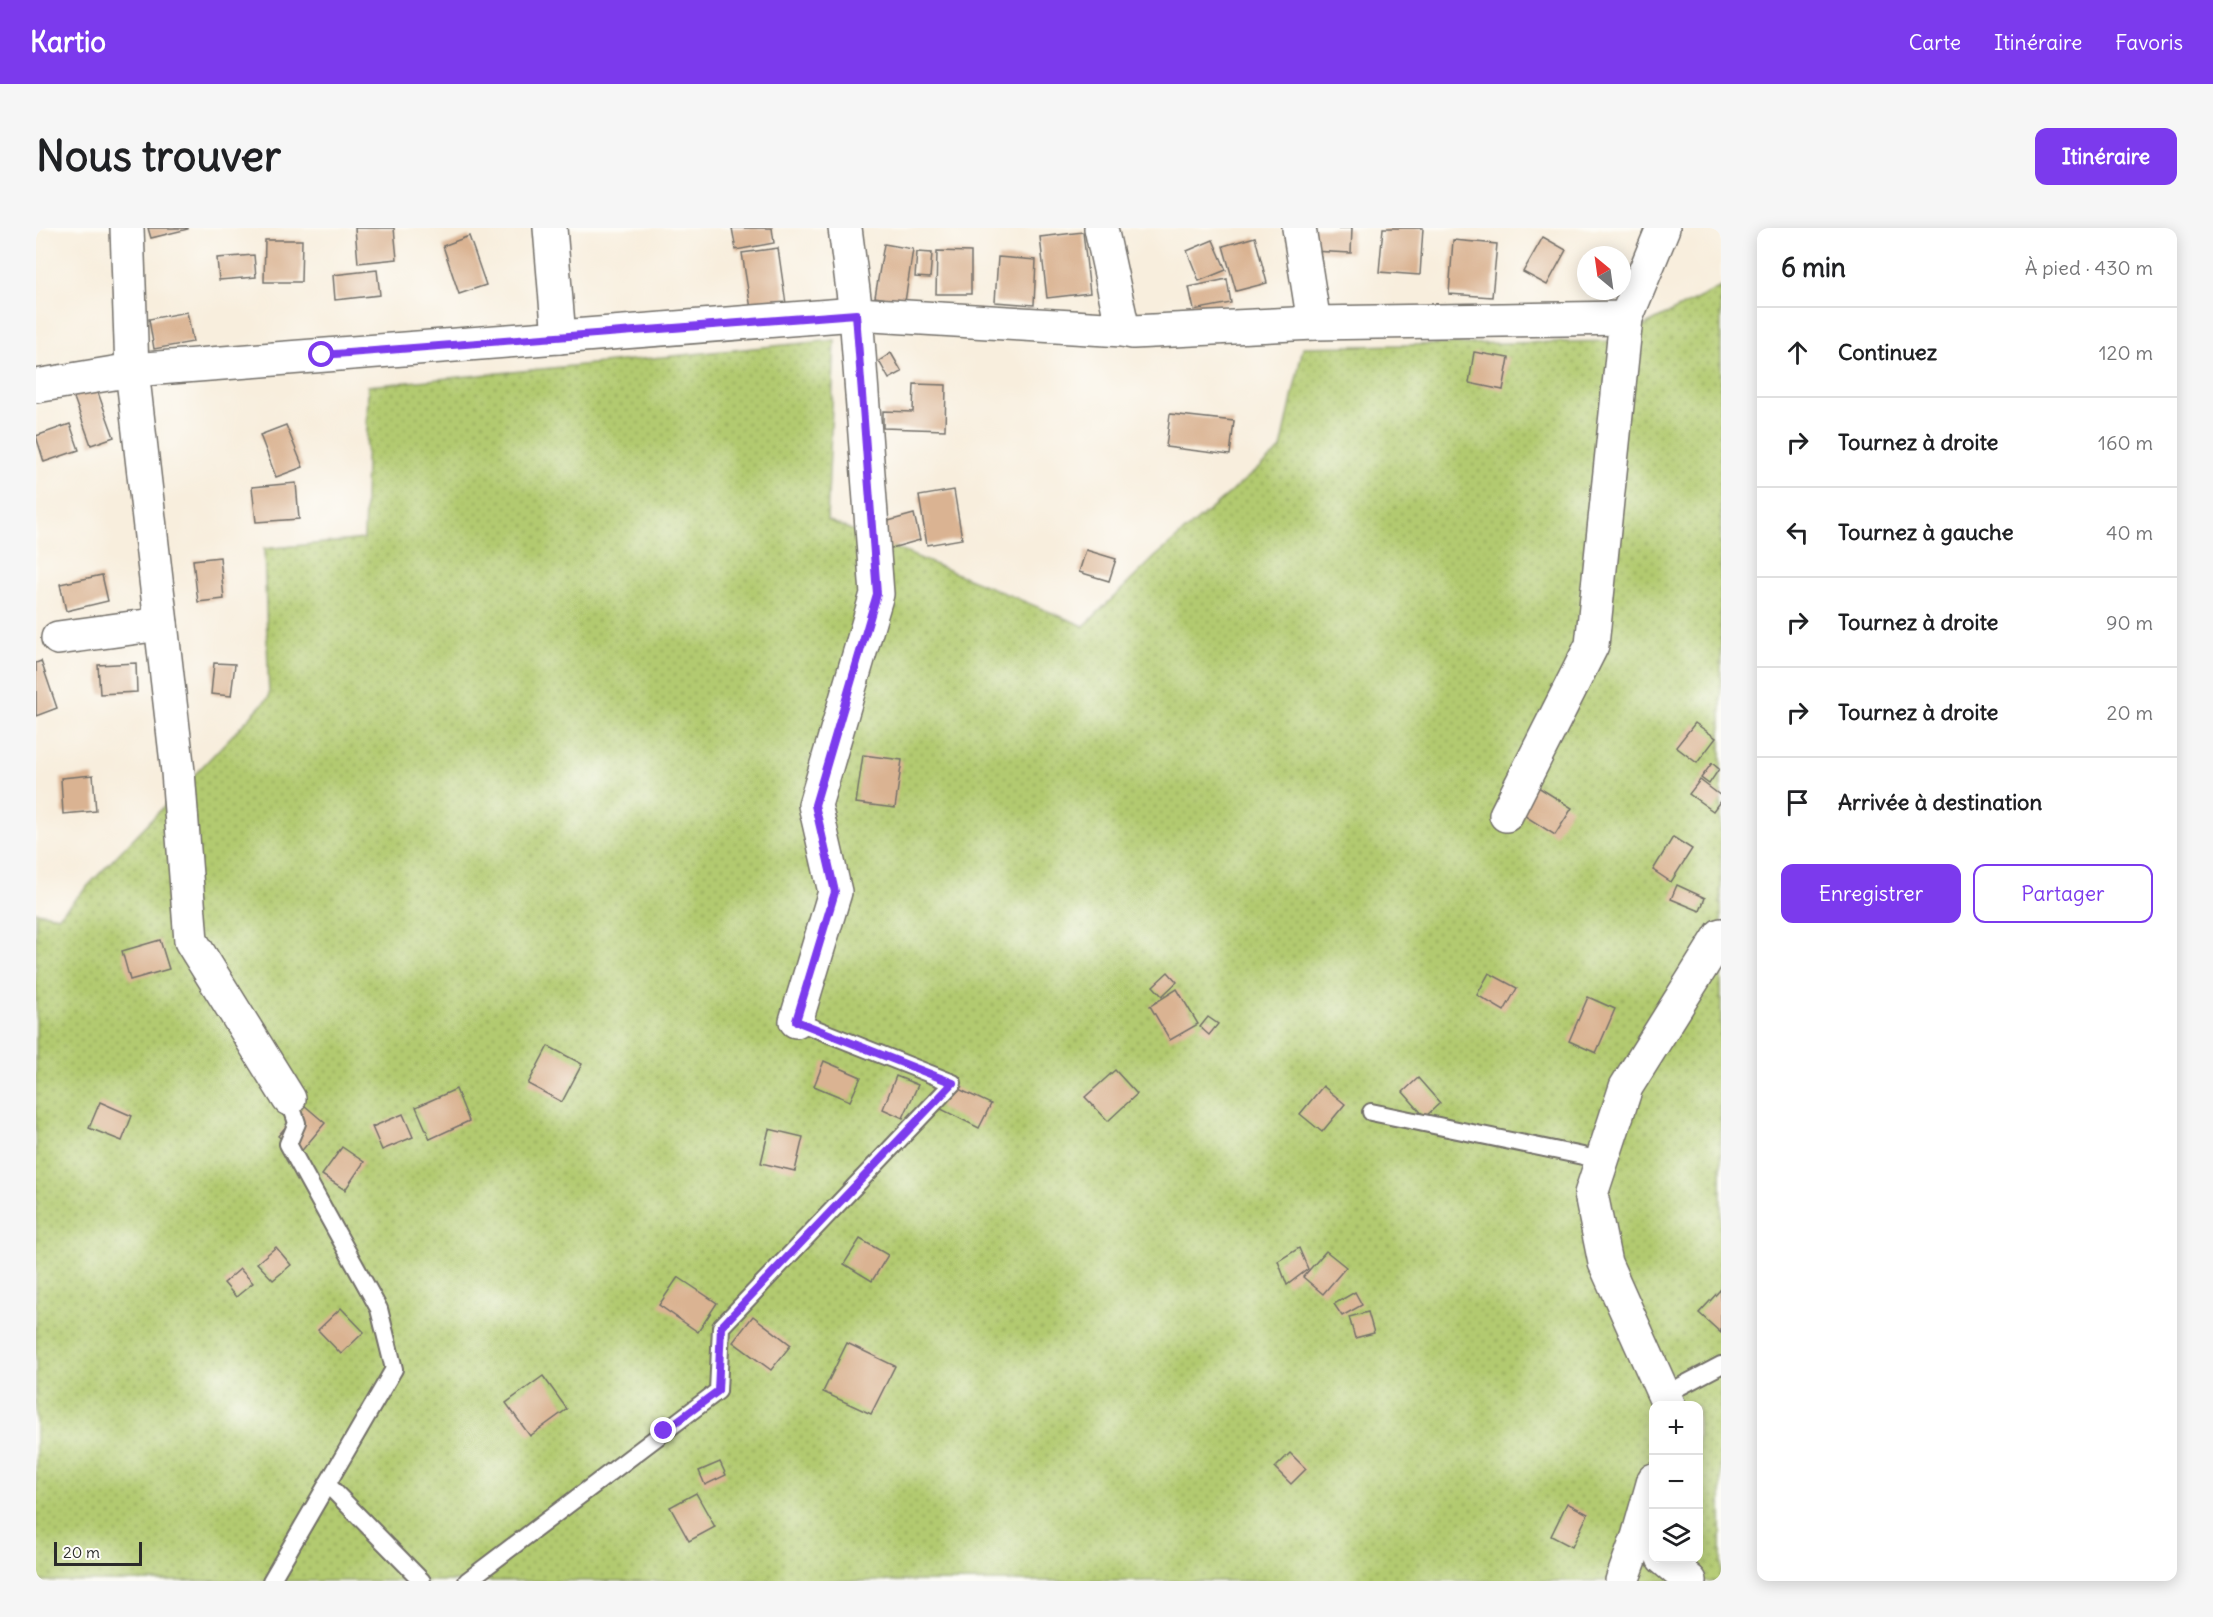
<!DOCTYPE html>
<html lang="fr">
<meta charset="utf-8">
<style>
body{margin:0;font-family:Delius,sans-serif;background:#f6f6f6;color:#202124}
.controls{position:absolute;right:18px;bottom:18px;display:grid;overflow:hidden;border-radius:12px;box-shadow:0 3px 15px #0003}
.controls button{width:54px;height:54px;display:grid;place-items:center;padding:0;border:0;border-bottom:2px solid #e0e0e0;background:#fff;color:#202124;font:30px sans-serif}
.compass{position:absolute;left:1541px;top:18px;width:54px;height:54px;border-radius:50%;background:#fff;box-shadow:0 3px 15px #0003;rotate:331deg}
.scale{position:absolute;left:18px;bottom:15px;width:88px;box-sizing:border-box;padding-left:6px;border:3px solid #2b2b2b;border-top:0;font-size:16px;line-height:21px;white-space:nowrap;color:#2b2b2b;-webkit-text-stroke:4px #fdfcf7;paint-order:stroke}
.stop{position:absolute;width:18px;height:18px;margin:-14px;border:4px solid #7c3aed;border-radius:50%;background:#fff}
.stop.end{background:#7c3aed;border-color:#fff;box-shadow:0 2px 6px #0008}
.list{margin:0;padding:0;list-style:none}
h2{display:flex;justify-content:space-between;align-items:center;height:78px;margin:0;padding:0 24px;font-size:26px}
h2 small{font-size:20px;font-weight:400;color:#757577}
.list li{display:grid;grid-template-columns:39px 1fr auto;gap:18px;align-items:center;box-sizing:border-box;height:90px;padding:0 24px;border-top:2px solid #e0e0e0}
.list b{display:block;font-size:22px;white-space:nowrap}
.list em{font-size:20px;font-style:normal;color:#757577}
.actions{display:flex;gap:12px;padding:18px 24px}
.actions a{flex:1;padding:14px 0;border:2px solid #7c3aed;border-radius:12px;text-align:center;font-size:21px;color:#7c3aed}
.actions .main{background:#7c3aed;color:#fff}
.icon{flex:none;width:33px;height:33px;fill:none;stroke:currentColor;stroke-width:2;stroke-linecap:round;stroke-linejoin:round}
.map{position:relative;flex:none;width:1685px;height:1353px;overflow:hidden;border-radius:12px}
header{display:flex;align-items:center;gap:36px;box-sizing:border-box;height:84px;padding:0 30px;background:#7c3aed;color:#fff}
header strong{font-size:28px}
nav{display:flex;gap:33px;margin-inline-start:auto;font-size:21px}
.intro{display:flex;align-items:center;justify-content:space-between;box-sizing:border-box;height:144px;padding:0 36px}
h1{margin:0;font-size:42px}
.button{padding:15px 27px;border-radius:12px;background:#7c3aed;color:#fff;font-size:21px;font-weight:700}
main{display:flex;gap:36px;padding:0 36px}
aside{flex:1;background:#fff;border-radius:12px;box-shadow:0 3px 15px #0003}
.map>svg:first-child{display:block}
</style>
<header>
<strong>Kartio</strong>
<nav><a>Carte</a><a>Itinéraire</a><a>Favoris</a></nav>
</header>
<div class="intro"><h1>Nous trouver</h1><a class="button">Itinéraire</a></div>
<main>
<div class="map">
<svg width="1685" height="1353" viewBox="0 0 1685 1353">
<defs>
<pattern id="grass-dots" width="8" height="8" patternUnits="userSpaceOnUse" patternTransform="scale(1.5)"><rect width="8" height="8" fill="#b2ca6f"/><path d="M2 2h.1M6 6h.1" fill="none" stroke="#91a45b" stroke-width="1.8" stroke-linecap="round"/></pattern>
</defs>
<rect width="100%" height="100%" fill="#fdfcf7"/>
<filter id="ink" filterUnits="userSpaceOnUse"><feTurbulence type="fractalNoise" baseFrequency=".0167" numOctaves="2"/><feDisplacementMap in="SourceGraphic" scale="12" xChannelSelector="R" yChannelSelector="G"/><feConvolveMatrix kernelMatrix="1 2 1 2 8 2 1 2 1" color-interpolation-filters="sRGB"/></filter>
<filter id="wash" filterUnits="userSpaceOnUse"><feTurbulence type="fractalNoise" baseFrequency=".008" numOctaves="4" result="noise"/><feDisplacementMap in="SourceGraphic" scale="24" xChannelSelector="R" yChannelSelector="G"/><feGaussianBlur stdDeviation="1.35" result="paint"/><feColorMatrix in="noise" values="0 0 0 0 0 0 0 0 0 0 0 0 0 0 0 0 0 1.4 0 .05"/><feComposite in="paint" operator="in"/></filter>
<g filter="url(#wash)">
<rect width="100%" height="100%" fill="#f8eedd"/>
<path fill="url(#grass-dots)" stroke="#6e7a4d" stroke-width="1.5" fill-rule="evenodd" d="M1685 59V1353H0V684L23 688 233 469 228 321 328 311 332 158 799 112 791 292 1048 398 1120 328 1245 221 1267 119 1578 113ZM1618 1178H1662V1330H1618Z"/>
<g id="blocks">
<g fill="#dab392">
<polygon points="112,0 152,0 152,1 115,10"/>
<polygon points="319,0 358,0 361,31 322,35"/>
<polygon points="696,0 736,0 738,15 700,22"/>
<polygon points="1276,0 1316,0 1315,25 1275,23"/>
<polygon points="1347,0 1387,0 1384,47 1343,44"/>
<polygon points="1047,4 1054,65 1011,70 1004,9"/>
<polygon points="433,8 450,57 423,66 407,18"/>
<polygon points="1219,9 1231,55 1200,63 1187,18"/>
<polygon points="1507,9 1530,22 1511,57 1487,44"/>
<polygon points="229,12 266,12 265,54 228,54"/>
<polygon points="1177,12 1190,42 1163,53 1151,23"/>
<polygon points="1417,12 1461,16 1456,69 1413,66"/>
<polygon points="848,16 877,21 869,74 839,69"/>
<polygon points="742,20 750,76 715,81 706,25"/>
<polygon points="901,23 935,24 935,66 900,66"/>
<polygon points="881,24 896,25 894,50 879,49"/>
<polygon points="218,27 220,49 183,52 181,30"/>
<polygon points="962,29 1000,32 998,77 959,74"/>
<polygon points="341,42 344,67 299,72 297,47"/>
<polygon points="1191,51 1195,75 1158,82 1153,59"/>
<polygon points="151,84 157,114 118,121 113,91"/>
<polygon points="1438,124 1473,130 1467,162 1433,155"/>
<polygon points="855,125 866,144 853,151 843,133"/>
<polygon points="878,156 910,157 909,202 847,200 847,183 877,184"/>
<polygon points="60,159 78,209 55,217 37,167"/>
<polygon points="1134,186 1198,193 1194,227 1130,219"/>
<polygon points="34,196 43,222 8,234 0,208"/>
<polygon points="250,197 267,239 240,249 224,207"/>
<polygon points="260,255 263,291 220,294 216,259"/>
<polygon points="918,262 926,311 891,317 883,268"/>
<polygon points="878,286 884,312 852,321 845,295"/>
<polygon points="1050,322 1080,331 1073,353 1043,344"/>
<polygon points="184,329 188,371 162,374 157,332"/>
<polygon points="66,347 72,373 30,383 24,356"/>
<polygon points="5,433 21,480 0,488 0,435"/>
<polygon points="100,435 101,464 64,466 62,437"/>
<polygon points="178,435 199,436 195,468 175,466"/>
<polygon points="1659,495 1680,510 1661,535 1640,519"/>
<polygon points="827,527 866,532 859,580 820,575"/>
<polygon points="1676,535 1683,541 1673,556 1665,550"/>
<polygon points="57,547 60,583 27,586 25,550"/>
<polygon points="1664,552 1685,568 1685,572 1677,583 1653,566"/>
<polygon points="1494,554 1536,580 1519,607 1478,581"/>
<polygon points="1637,609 1656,621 1635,654 1617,642"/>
<polygon points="1641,657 1669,670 1664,683 1635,671"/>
<polygon points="124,712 133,741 94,752 86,723"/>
<polygon points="1132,744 1141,754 1126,768 1117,758"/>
<polygon points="1453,745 1481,760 1468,783 1441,767"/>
<polygon points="1141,761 1162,796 1134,812 1114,778"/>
<polygon points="1552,769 1579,781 1560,825 1533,813"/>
<polygon points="1172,789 1182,796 1173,807 1164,799"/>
<polygon points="512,818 546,836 526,874 492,856"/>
<polygon points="788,833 825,849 814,873 778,858"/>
<polygon points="1079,842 1101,866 1072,893 1049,869"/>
<polygon points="860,848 882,857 867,890 847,881"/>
<polygon points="1382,850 1404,875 1389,889 1367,864"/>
<polygon points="914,857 955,876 943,900 903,880"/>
<polygon points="1287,858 1309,876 1286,904 1264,886"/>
<polygon points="420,861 433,893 394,911 380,879"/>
<polygon points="64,874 96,888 86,913 53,900"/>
<polygon points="268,877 289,895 263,926 242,908"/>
<polygon points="367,886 377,909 346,922 336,899"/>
<polygon points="733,901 767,909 759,943 725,935"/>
<polygon points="306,919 328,934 309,962 286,947"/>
<polygon points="824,1011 852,1027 836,1053 808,1036"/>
<polygon points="240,1019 255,1037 237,1052 221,1035"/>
<polygon points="1263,1020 1272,1041 1251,1057 1242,1033"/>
<polygon points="1290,1023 1310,1039 1287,1066 1267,1049"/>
<polygon points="204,1041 217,1055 200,1069 188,1055"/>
<polygon points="642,1049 681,1075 662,1104 623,1077"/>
<polygon points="1685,1061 1685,1105 1663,1085"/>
<polygon points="1319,1064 1326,1077 1306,1088 1298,1076"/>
<polygon points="305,1080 328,1104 305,1126 282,1102"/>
<polygon points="1332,1084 1338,1105 1319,1110 1313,1089"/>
<polygon points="717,1088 755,1117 735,1142 697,1114"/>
<polygon points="811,1115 859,1138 835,1186 787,1164"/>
<polygon points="507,1148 531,1181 494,1208 470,1175"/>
<polygon points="1254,1225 1270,1241 1255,1256 1239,1240"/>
<polygon points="684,1234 690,1247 669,1257 663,1243"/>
<polygon points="660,1265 679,1299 653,1313 634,1279"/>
<polygon points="1531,1275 1552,1286 1536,1319 1515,1308"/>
</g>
</g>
</g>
<g filter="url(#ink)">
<use href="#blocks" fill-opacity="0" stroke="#736f69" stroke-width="1.5"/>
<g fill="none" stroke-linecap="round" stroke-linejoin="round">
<g stroke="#736f69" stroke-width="20">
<g id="lane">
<polyline points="1335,884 1566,932"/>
<polyline points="1628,1167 1685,1137"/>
<polyline points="291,1256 386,1353"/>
<polyline points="235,1353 358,1141 343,1081 252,916 261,895 253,871"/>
<polyline points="431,1353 682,1163 685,1099 917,855 760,793"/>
</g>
</g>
<g stroke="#736f69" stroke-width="36">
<g id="street">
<polyline points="91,0 96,142 142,544 155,713 253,871"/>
<polyline points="514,0 523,109"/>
<polyline points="1065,0 1087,102"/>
<polyline points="1263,0 1278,95"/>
<polyline points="0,158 96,142 820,86 1087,102 1097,104 1278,95 1590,90"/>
<polyline points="22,410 125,396"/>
<polyline points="1470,587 1556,417 1590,90 1627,0"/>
<polyline points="760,793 799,664 779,577 841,366 820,86 809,0"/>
<polyline points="1633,1178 1569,1035 1555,966 1590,859 1685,707"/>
<polyline points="1627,1330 1654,1353"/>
<polyline points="1586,1353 1602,1309 1618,1252"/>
</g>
</g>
<use href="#lane" stroke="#fff" stroke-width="16"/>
<use href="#street" stroke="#fff" stroke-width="33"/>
</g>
</g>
<g fill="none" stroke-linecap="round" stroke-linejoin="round" filter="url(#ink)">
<polyline stroke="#7c3aed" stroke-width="8" points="286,127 820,86 841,366 779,577 799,664 760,793 917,855 685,1099 682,1163 628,1203"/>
</g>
</svg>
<div class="controls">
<button>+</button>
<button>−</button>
<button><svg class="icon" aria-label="layers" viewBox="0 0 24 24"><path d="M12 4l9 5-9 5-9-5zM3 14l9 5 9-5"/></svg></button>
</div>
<svg class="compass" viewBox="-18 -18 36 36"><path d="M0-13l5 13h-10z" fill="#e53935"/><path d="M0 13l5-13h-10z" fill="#757577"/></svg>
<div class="scale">20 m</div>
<div class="stop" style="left:286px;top:127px"></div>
<div class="stop end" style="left:628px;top:1203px"></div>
</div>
<aside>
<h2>6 min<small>À pied · 430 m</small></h2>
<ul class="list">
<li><svg class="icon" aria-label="ahead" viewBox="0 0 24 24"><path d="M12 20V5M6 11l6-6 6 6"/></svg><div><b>Continuez</b></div><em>120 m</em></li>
<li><svg class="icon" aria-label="right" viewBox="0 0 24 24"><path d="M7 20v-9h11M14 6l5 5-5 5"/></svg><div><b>Tournez à droite</b></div><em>160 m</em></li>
<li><svg class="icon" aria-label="left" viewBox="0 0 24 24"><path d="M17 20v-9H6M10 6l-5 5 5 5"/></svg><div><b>Tournez à gauche</b></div><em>40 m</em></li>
<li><svg class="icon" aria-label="right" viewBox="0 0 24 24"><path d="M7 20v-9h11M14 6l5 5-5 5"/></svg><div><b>Tournez à droite</b></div><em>90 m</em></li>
<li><svg class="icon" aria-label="right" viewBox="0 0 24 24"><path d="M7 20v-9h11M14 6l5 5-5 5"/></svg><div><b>Tournez à droite</b></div><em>20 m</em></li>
<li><svg class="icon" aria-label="arrive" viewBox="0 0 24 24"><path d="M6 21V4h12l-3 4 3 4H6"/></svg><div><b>Arrivée à destination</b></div></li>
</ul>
<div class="actions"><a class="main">Enregistrer</a><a>Partager</a></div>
</aside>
</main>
